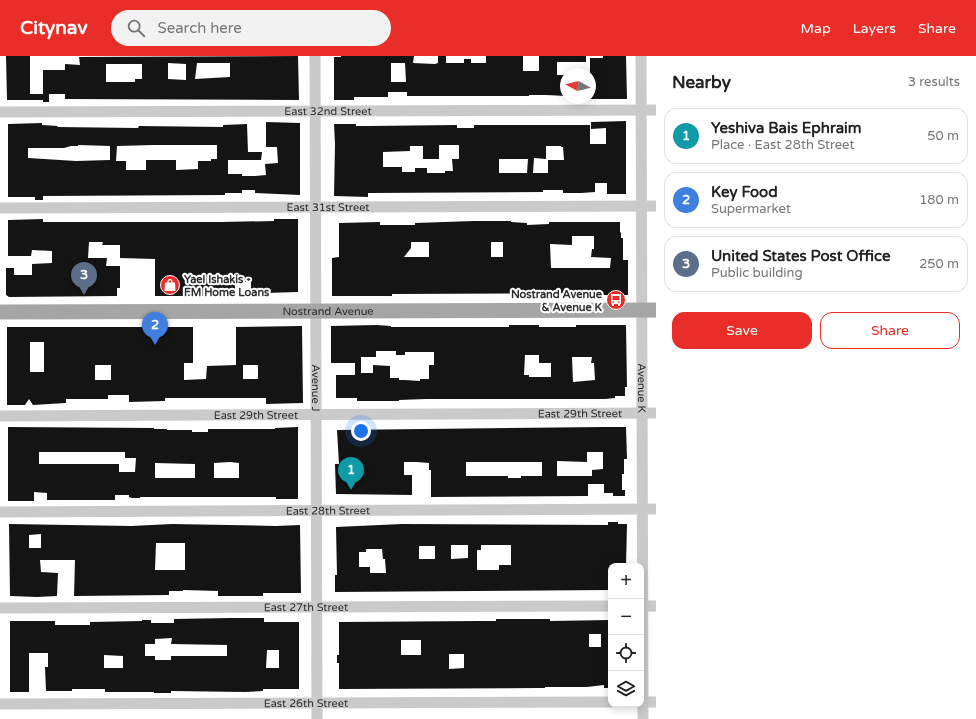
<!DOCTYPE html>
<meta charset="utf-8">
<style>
body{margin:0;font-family:"Varela Round",sans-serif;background:#f2f2f2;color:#222}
.controls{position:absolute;right:12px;bottom:12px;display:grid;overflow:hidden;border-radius:8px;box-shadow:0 2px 10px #0003}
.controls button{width:36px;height:36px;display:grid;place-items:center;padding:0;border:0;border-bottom:1px solid #e0e0e0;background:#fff;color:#222;font:20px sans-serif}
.compass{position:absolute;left:560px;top:12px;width:36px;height:36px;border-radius:50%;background:#fff;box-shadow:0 2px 10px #0003;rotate:278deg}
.you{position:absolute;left:361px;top:375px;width:14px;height:14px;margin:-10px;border:3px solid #fff;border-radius:50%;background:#1a73e8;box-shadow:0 0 0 6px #1a73e833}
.badge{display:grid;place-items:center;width:26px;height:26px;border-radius:50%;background:#e92d29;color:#fff;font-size:13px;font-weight:700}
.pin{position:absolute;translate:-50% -33px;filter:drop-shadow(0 1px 2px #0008)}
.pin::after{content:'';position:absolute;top:21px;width:14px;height:12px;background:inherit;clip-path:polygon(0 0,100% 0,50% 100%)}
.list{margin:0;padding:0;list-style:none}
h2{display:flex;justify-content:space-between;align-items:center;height:52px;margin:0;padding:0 16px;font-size:17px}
h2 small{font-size:13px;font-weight:400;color:#767676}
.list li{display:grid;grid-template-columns:26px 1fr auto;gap:12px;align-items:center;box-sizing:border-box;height:56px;margin:0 8px 8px;padding:0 8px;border:1px solid #e0e0e0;border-radius:12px}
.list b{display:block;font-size:15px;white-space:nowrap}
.list p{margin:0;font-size:13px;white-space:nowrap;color:#767676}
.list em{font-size:13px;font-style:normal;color:#767676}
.actions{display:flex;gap:8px;padding:12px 16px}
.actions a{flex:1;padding:9px 0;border:1px solid #e92d29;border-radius:12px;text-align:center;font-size:14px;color:#e92d29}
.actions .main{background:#e92d29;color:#fff}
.icon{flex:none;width:22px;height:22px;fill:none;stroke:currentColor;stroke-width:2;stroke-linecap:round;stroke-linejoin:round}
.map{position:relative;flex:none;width:656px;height:663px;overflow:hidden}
header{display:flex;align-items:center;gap:24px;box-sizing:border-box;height:56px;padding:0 20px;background:#e92d29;color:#fff}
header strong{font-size:19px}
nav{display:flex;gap:22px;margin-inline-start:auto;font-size:14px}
.search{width:280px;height:36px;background:#f2f2f2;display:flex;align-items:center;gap:10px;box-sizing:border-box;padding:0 14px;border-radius:22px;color:#767676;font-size:15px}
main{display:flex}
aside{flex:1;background:#fff}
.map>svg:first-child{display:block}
</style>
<header>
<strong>Citynav</strong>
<div class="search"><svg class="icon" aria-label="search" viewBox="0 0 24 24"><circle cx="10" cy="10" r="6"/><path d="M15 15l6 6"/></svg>Search here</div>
<nav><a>Map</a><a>Layers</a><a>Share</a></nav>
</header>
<main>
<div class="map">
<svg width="656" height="663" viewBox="0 0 656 663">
<rect width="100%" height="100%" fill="#fff"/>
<g fill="#141414" fill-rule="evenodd">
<path d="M6 0H30V38H43V14H65V8L80 9 79 1 298 0 299 44 65 43V38H49V46H43V44H7ZM168 7 186 8V24L168 23ZM197 7H230V21L195 23ZM106 8H142V23H135V26H106Z"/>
<path d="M341 0H414L413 7 435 8 438 7V0H446V7H464V3H471V7H486V0H523V15H539V0H586V6H557V19H566V40L546 39H529V40H407V36H388V41H354V44H334V1H341ZM391 7H405L406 26H391Z"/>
<polygon points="603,0 626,0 627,43 590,43 590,2 603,2"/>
<path d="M626 65V138H607V127H595V136L581 137H563V134H543V136L368 137V141L334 140 335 88 334 68H356V70H369L457 69V72H474V69H590V88H606V72L591 73V66ZM439 89H459V103H452L453 115H445V117H427V112H415V116H402V111H383V96L410 95V90H423V103H439ZM546 90H561V91H563L564 104H548V117H533L534 102 546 103ZM499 103H528L527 117H499Z"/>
<path d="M266 66 300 67V139L255 137V134H242V137H225V139L43 140V144H35V141H8V68L42 67V69L58 70 57 71 138 72 139 70 223 71V69L247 68 248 96H262L261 104H228V118H242V120H255L266 119 265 108 278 107 277 91H266ZM78 89 110 90V104L76 105 28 102V92H64L71 90H78ZM154 89H217V103H211V105H198V113L176 114V104H146V114H126V105H116L117 90Z"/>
<polygon points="43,163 43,166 221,166 274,165 274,163 298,163 298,236 266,237 266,241 251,241 251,226 235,226 235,240 155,240 155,203 120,202 120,189 102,189 103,186 89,186 88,202 107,202 106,210 120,210 120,232 117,232 117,240 9,241 6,239 6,212 14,212 14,219 32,219 32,208 52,207 52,195 32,194 31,200 8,200 8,164"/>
<path d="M474 165H511V166L527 167V169L549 168V166H620V176L621 177V182H623V204H628V239H591V237L392 238V240H332V202L339 201V167L380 166V169H415V167ZM572 180H594V193H592L591 201 611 202 610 212H551L550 188 572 189ZM411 186H429V201H404L411 192ZM491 186H503V201H491Z"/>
<path d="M377 269 391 270V271H509V269H539V271H576V269H626L627 331H625V340H615V342L605 343H426L399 344V345H357V342H336V319H355V307H331V270ZM376 295H396V299H405V296H434V309H429V323H420V325L405 324H399V322H390V310L373 309V317H361V301H376ZM525 299H539V307H551V321H529V319H524ZM572 301H592L591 307H594L595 324 573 326Z"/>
<path d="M302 270 303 347 266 348V342H165V345L129 346V339H108V343H66V347L33 349 29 343 25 349H7V271H193V307H184V324L206 323 207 310 236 309V271ZM30 286H44V316H30ZM95 309H111V324H95ZM243 309H258V323H243Z"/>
<path d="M8 371 154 372V373H167V374H192V376H208V373H275V372L298 371V443H276V441H140V442H132L129 441V439H115V444H47V437L34 436V445H8ZM39 396H125V402H136L135 416H119V408H39ZM230 406 239 407V422H214V407ZM155 407 195 408V422H155Z"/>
<path d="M603 371H626L627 403H624V418H622V434H625V440H613V437H604V428H588V440L431 441V414H429V407L417 406H404V419H412V439L336 438 335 408H339L337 374ZM587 396H603V413L592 414V420H557V405L587 406ZM466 406H542V420H521V422H508V420H466Z"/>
<path d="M608 466H618V468H627L626 510H611V534L335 536V519H337L336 471 402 468 608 469ZM451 489H468V502L451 503ZM481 489H511V509H499V514H477V494H481ZM419 490H435V503H419ZM366 493H382L383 503H385L386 517H370V511H359V496H366Z"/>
<path d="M9 468 131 470 172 468 276 470 300 469 301 537H263V540H218V535L183 534V535H169V539L74 540 75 504H40L41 516 58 517 57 540 37 541 10 540ZM41 478V492H29V479ZM156 487H185V514H155Z"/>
<path d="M230 562H264V566H299V633H263V635L245 636 171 635V637H154V636H105V633H72V635H46L45 611H48V597H29V636H10V565H55V569H90V566L142 565V564H151V567H174V563ZM172 582 171 588 227 589V600H171V604H155V600H145V588H155V583ZM267 594H279V612H266ZM104 599 123 600V612H104Z"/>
<path d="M496 563H550V565L611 564V632H604V629L587 631H545V632H538L339 633V607H337V599H339V566L480 565H496ZM589 578H601V591H589ZM401 584H421V599H401ZM449 598H464V612L449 613Z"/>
</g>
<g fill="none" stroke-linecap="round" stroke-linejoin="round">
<g stroke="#cacaca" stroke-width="11">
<path id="s1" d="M315 0 317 663"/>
<path id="s2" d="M641 0 643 663"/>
<path id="s3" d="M0 56 656 54"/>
<path id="s4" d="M0 152 656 150"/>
<path id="s5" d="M0 360 656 357"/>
<path id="s6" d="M0 456 656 453"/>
<polyline points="641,550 656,550"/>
<path id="s7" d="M0 552 611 550"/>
<polyline points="641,646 656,646"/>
<path id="s8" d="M0 648 611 646"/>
</g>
<path stroke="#a5a5a5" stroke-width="15" id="s9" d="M0 256 656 254"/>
</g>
<defs>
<g id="shop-disc" transform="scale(1)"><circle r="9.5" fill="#e92d29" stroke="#fff"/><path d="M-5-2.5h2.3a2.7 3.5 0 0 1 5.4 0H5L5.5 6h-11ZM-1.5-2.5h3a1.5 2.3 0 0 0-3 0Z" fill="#fff"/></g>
<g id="bus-disc" transform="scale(1)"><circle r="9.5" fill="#e92d29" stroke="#fff"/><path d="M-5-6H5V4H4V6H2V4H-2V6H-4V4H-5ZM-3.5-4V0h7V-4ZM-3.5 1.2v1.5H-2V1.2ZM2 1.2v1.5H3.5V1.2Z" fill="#fff"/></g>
</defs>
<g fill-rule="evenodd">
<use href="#shop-disc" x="170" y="229"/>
<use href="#bus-disc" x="616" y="244"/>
</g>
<g text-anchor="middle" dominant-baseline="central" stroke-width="4" stroke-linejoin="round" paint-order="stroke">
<g font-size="11" fill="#2d2d2d" stroke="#fff">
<text stroke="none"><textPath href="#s3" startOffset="328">East 32nd Street</textPath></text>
<text stroke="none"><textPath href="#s4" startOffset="328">East 31st Street</textPath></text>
<text stroke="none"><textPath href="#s9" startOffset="328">Nostrand Avenue</textPath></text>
<text stroke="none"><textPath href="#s1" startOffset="332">Avenue J</textPath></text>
<text stroke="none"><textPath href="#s2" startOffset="332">Avenue K</textPath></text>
<text stroke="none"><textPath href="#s5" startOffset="580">East 29th Street</textPath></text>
<text stroke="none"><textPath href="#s5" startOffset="256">East 29th Street</textPath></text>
<text stroke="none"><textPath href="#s6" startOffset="328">East 28th Street</textPath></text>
<text stroke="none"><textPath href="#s7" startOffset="306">East 27th Street</textPath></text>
<text stroke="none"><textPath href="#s8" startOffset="306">East 26th Street</textPath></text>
</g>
<g font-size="11" font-weight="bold" fill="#2d2d2d" stroke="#fff" text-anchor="start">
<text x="184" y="223">Yael Ishakis -<tspan x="184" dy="13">FM Home Loans</tspan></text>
<text x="602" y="238" text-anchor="end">Nostrand Avenue<tspan x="602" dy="13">&amp; Avenue K</tspan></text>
</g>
</g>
</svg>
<div class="controls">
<button>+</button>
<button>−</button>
<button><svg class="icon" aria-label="locate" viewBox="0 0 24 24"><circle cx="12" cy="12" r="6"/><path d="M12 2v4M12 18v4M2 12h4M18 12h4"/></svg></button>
<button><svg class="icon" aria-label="layers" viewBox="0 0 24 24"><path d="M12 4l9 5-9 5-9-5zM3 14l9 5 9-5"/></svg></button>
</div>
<svg class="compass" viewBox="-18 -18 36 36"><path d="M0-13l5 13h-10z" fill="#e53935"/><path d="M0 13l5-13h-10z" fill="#767676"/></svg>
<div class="you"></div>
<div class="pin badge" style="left:351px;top:434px;background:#0f9aa8">1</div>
<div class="pin badge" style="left:155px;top:289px;background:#3f7fe0">2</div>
<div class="pin badge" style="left:84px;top:239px;background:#5c6f8a">3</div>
</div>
<aside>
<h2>Nearby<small>3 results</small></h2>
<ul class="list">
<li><span class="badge" style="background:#0f9aa8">1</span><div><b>Yeshiva Bais Ephraim</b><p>Place · East 28th Street</p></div><em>50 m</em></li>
<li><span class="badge" style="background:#3f7fe0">2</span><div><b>Key Food</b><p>Supermarket</p></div><em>180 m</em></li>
<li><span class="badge" style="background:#5c6f8a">3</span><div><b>United States Post Office</b><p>Public building</p></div><em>250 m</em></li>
</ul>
<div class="actions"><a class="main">Save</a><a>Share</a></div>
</aside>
</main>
